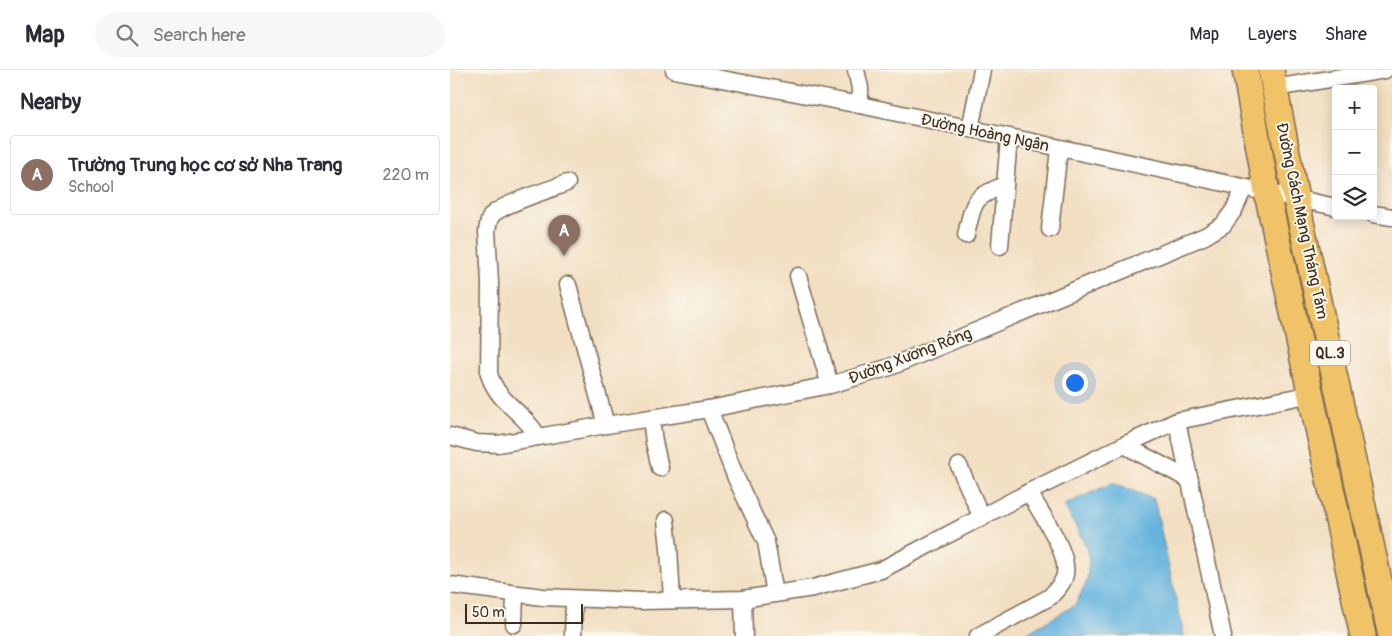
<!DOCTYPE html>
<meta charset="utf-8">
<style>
body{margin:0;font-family:Pangolin,sans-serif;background:#f7f7f7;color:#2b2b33}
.controls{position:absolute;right:15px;top:15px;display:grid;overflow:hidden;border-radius:5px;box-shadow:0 2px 12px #0003}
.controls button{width:45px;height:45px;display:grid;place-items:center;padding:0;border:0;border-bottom:1px solid #e1e1e2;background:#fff;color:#2b2b33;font:25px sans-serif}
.scale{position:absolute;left:15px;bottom:12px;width:118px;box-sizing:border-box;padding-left:5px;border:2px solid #3b2a1e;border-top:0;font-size:14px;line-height:18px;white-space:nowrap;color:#3b2a1e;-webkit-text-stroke:4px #fbf7ec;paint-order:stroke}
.you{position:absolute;left:624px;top:312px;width:18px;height:18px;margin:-12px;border:4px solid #fff;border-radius:50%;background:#1a73e8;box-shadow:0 0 0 8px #1a73e833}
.badge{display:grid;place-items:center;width:32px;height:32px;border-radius:50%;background:#0f766e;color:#fff;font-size:16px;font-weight:700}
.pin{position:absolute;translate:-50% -41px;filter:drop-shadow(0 1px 2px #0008)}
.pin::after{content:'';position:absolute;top:26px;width:18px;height:15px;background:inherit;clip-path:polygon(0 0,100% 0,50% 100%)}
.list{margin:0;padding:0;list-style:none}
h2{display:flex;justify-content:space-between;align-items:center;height:65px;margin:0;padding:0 20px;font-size:21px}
h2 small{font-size:16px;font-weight:400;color:#7c7c81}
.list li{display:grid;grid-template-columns:32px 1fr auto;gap:15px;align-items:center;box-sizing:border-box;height:80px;margin:0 10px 10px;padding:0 10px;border:1px solid #e1e1e2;border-radius:5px}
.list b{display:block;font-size:19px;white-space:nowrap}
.list p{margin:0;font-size:16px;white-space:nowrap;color:#7c7c81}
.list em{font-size:16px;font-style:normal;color:#7c7c81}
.icon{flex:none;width:28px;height:28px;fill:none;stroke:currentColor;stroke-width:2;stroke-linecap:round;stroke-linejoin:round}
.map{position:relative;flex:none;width:942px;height:566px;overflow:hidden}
header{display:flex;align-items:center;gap:30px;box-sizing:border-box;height:70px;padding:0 25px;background:#fff;border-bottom:1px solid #e1e1e2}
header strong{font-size:24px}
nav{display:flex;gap:28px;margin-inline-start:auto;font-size:18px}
.search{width:350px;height:45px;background:#f7f7f7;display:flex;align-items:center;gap:12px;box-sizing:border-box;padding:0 18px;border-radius:28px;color:#7c7c81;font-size:19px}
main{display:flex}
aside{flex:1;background:#fff}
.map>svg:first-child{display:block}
</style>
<header>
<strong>Map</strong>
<div class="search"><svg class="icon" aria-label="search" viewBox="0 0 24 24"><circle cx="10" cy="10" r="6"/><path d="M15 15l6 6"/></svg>Search here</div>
<nav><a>Map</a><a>Layers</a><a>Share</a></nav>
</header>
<main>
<aside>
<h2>Nearby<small></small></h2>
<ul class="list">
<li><span class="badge" style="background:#8d6e63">A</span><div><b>Trường Trung học cơ sở Nha Trang</b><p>School</p></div><em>220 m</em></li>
</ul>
</aside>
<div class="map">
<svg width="942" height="566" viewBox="0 0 942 566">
<rect width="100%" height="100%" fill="#fbf7ec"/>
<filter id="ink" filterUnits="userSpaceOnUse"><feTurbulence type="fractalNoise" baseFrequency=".02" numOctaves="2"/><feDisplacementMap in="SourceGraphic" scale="10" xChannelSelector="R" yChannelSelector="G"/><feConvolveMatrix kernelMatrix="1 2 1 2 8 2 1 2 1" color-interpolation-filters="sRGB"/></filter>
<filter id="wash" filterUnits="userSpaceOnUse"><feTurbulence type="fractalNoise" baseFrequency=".0096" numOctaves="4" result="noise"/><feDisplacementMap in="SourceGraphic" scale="20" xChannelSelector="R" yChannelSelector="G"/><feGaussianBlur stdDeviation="1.12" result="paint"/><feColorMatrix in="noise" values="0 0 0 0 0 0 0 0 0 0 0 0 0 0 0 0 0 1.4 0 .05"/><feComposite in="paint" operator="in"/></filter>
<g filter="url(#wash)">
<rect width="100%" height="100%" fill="#f2dec1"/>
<polygon fill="#64b3de" stroke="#506e7e" points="662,413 704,429 734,566 572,566 625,535 637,511 639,490 635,474 614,435"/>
</g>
<g filter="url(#ink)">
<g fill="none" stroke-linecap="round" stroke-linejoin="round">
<g stroke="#7b6957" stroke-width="19">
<g id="minor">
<polyline points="224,0 410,35 886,137"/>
<polyline points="406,0 410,18 410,35"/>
<polyline points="824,18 935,0"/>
<polyline points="520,59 532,0"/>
<polyline points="923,144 942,147"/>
<polyline points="600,159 609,79"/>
<path d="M516 165C524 132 521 128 555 115"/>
<polyline points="550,176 559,68"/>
<polyline points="348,206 380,315"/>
<polyline points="118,215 156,355"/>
<polyline points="259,339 286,408 316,472 325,524"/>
<polyline points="201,348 204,372 210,398"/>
<polyline points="727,351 773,566"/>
<polyline points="0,366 27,373 48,374 156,355 259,339 380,315 440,297 755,166 773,155 784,140 794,118"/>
<path d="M88 367C74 341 48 334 39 304L40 212 37 161C38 154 39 147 44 143 58 132 99 120 117 113"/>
<polyline points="674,375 740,410"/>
<polyline points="509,396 532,448"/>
<polyline points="216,450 219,478 222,530"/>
<polyline points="0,515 93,527 192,531 293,529 363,518 431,500 579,422 674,375 727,351 862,324"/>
<polyline points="293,529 294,566"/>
<polyline points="64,554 65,524"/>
<polyline points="123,566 124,529"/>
<path d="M528 566 600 527C605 521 614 513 615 504 619 481 590 443 579 422"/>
</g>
</g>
<g stroke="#7b6957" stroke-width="28">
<g id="highway">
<polyline points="795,0 817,123 913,566"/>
<polyline points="821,0 846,129 941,566"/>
</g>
</g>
<use href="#minor" stroke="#fff" stroke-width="16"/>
<use href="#highway" stroke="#f1c369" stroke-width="25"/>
</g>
</g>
<g text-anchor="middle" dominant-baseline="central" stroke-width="4" stroke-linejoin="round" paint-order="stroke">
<rect fill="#fbf7ec" stroke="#75685c" stroke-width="1" x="860" y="270.5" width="40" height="25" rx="4"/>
<g font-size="15" font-weight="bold" fill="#3b2a1e">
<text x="880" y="283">QL.3</text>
</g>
<g font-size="16" fill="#3b2a1e" stroke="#fbf7ec">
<text transform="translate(535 63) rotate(12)">Đường Hoàng Ngân</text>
<text transform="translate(852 151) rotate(78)">Đường Cách Mạng Tháng Tám</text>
<text transform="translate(460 286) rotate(-21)">Đường Xương Rồng</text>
</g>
</g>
</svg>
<div class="controls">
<button>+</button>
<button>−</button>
<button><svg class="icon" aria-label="layers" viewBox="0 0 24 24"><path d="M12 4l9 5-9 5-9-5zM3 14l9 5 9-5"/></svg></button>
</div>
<div class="scale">50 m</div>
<div class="you"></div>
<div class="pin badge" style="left:114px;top:186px;background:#8d6e63">A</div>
</div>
</main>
